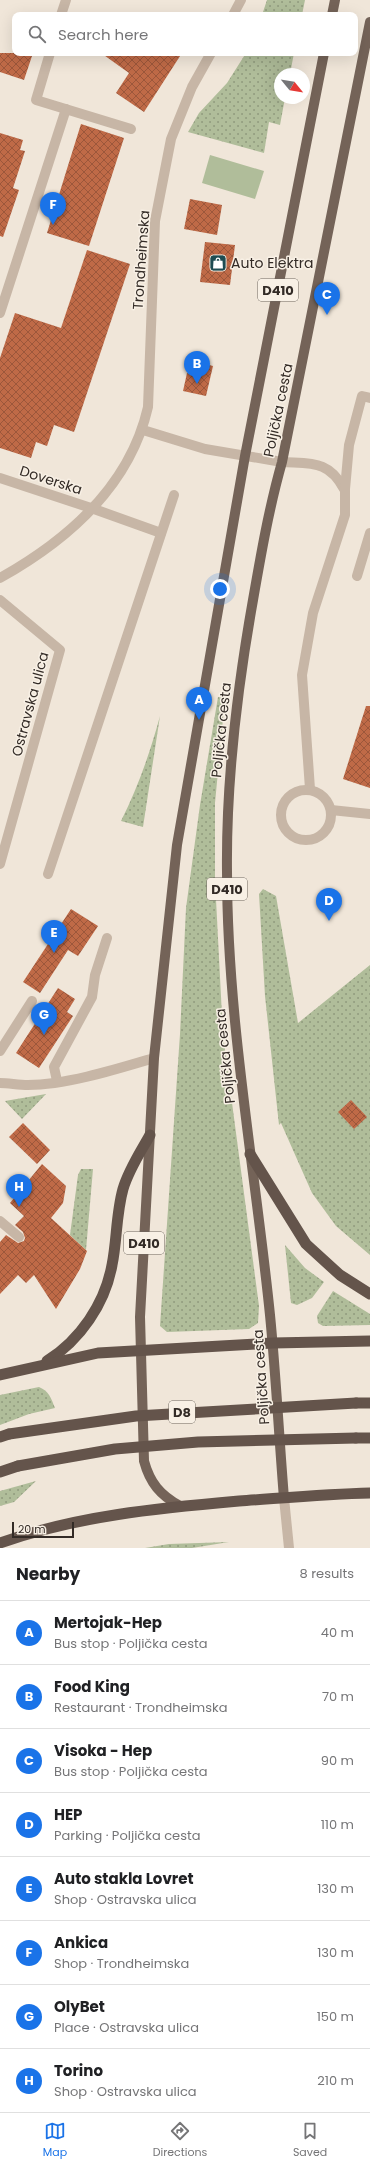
<!DOCTYPE html>
<meta charset="utf-8">
<style>
body{margin:0;font-family:Poppins,sans-serif;background:#f2f2f2;color:#202124}
.compass{position:absolute;left:274px;top:68px;width:36px;height:36px;border-radius:50%;background:#fff;box-shadow:0 4px 16px #0002;rotate:120deg}
.scale{position:absolute;left:12px;bottom:10px;width:62px;box-sizing:border-box;padding-left:4px;border:2px solid #332b26;border-top:0;font-size:11px;line-height:14px;white-space:nowrap;color:#332b26;-webkit-text-stroke:3px #f8f0e5;paint-order:stroke}
.you{position:absolute;left:220px;top:589px;width:14px;height:14px;margin:-10px;border:3px solid #fff;border-radius:50%;background:#1a73e8;box-shadow:0 0 0 6px #1a73e833}
.badge{display:grid;place-items:center;width:26px;height:26px;border-radius:50%;background:#1a73e8;color:#fff;font-size:13px;font-weight:700}
.pin{position:absolute;translate:-50% -33px;filter:drop-shadow(0 1px 2px #0008)}
.pin::after{content:'';position:absolute;top:21px;width:14px;height:12px;background:inherit;clip-path:polygon(0 0,100% 0,50% 100%)}
.list{margin:0;padding:0;list-style:none}
h2{display:flex;justify-content:space-between;align-items:center;height:52px;margin:0;padding:0 16px;font-size:17px}
h2 small{font-size:13px;font-weight:400;color:#757577}
.list li{display:grid;grid-template-columns:26px 1fr auto;gap:12px;align-items:center;box-sizing:border-box;height:64px;padding:0 16px;border-top:1px solid #e0e0e0}
.list b{display:block;font-size:15px;white-space:nowrap}
.list p{margin:0;font-size:13px;white-space:nowrap;color:#757577}
.list em{font-size:13px;font-style:normal;color:#757577}
.icon{flex:none;width:22px;height:22px;fill:none;stroke:currentColor;stroke-width:2;stroke-linecap:round;stroke-linejoin:round}
.map{position:relative;flex:none;width:370px;height:1548px;overflow:hidden}
.search{position:absolute;background:#fff;box-shadow:0 4px 16px #0002;left:12px;right:12px;top:12px;height:44px;display:flex;align-items:center;gap:10px;box-sizing:border-box;padding:0 14px;border-radius:8px;color:#757577;font-size:15px}
.sheet{height:564px;background:#fff}
nav{display:flex;justify-content:space-around;align-items:center;box-sizing:border-box;height:56px;border-top:1px solid #e0e0e0;background:#fff;font-size:11px;color:#757577}
nav a{display:grid;justify-items:center;gap:2px}
nav .on{color:#1a73e8}
.map>svg:first-child{display:block}
</style>
<div class="map">
<svg width="370" height="1548" viewBox="0 0 370 1548">
<defs>
<pattern id="grass-dots" width="8" height="8" patternUnits="userSpaceOnUse"><rect width="8" height="8" fill="#b0bd9a"/><path d="M2 2h.1M6 6h.1" fill="none" stroke="#909a7d" stroke-width="1.8" stroke-linecap="round"/></pattern>
<pattern id="building-cross-hatch" width="8" height="8" patternUnits="userSpaceOnUse"><rect width="8" height="8" fill="#bf6a47"/><path d="M0 0l8 8M0 8l8-8" fill="none" stroke="#9c573b"/></pattern>
</defs>
<rect width="100%" height="100%" fill="#f0e6d9"/>
<g fill="url(#grass-dots)">
<polygon points="267,0 305,0 302,15 262,15"/>
<polygon points="246,53 294,53 290,74 280,74 280,98 285,98 280,125 269,122 264,153 188,132 199,113 227,83"/>
<polygon points="218,697 225,698 215,803 215,880 223,1035 259,1306 258,1323 249,1329 167,1332 160,1326 180,1034 186,908 200,805"/>
<path d="M160 716 143 827 121 821C138 787 150 753 160 716Z"/>
<polygon points="263,889 276,896 298,1023 370,965 370,1255 336,1226 312,1193 281,1123 279,1125 265,996 259,894"/>
<polygon points="46,1094 22,1119 5,1101"/>
<polygon points="81,1169 93,1169 86,1250 70,1235 78,1175"/>
<polygon points="285,1245 305,1268 324,1282 312,1298 297,1305 291,1303"/>
<polygon points="333,1291 370,1314 370,1325 323,1326 318,1323 317,1316"/>
<path d="M39 1387C49 1391 51 1398 55 1408L29 1414 0 1425V1395Z"/>
<polygon points="36,1481 14,1502 0,1506 0,1491"/>
<polygon points="229,1542 192,1548 145,1548 169,1544"/>
</g>
<polygon fill="#b0bd9a" points="210,155 264,171 255,199 202,183"/>
<g fill="url(#building-cross-hatch)">
<polygon points="0,53 33,53 24,80 0,72"/>
<polygon points="101,53 182,53 144,112 116,93 129,73"/>
<polygon points="81,124 124,138 89,246 47,233"/>
<polygon points="0,133 23,140 20,150 25,151 13,188 19,190 3,237 0,236"/>
<polygon points="190,199 222,205 217,235 184,229"/>
<polygon points="205,242 235,245 230,285 200,282"/>
<polygon points="87,250 130,264 74,432 54,425 47,446 36,442 31,458 0,448 0,358 15,313 61,328"/>
<polygon points="197,362 213,366 206,396 183,391 187,373 194,374"/>
<polygon points="366,706 370,706 370,788 343,779"/>
<polygon points="71,909 98,926 78,956 68,950 40,993 23,982"/>
<polygon points="58,988 75,999 67,1012 73,1016 39,1068 16,1053"/>
<polygon points="351,1100 367,1117 354,1129 338,1112"/>
<polygon points="23,1123 50,1150 37,1164 9,1137"/>
<polygon points="42,1164 66,1186 63,1203 51,1218 87,1251 80,1269 56,1309 34,1275 26,1283 18,1275 0,1294 0,1242 6,1235 18,1243 24,1241 25,1238 23,1232 15,1225 24,1216 10,1203"/>
</g>
<g fill="none" stroke-linecap="round" stroke-linejoin="round">
<g stroke="#c7b6a6" stroke-width="10">
<path d="M282 462C311 464 329 460 344 489"/>
<polyline points="94,509 161,533"/>
<polyline points="357,576 370,533"/>
<polyline points="310,789 302,675 313,613 345,515 345,489 349,445 362,396 370,398"/>
<circle cx="306" cy="815" r="25"/>
<polyline points="331,810 370,814"/>
<polyline points="48,874 174,495"/>
<polyline points="0,1051 32,1001"/>
<polyline points="57,1081 54,1067 92,997 95,975 107,938"/>
<polyline points="0,1221 19,1237"/>
</g>
<g stroke="#c7b6a6" stroke-width="10">
<polyline points="61,15 66,0"/>
<polyline points="50,53 36,100 131,129"/>
<polyline points="0,313 66,109"/>
<polyline points="0,478 94,509"/>
</g>
<g stroke="#c7b6a6" stroke-width="10">
<polyline points="233,15 241,0"/>
<polyline points="143,430 205,449 282,462"/>
<path d="M0 578C68 540 130 486 148 407L155 221 171 139 192 87 211 53"/>
<polyline points="0,600 60,650 0,864"/>
<path d="M0 1083C9 1083 18 1085 28 1085 66 1085 117 1069 154 1058"/>
<polyline points="284,1498 289,1548"/>
</g>
<g stroke="#746358" stroke-width="10">
<polyline points="332,15 335,0"/>
<path d="M284 1498C279 1437 276 1376 270 1315 255 1167 227 1020 227 871 226 780 237 690 253 600 261 554 269 508 282 462L370 22"/>
<path d="M180 1506C160 1495 150 1483 144 1461L140 1317 154 1058 177 845 245 456 324 53"/>
</g>
<g stroke="#64544b" stroke-width="11">
<polyline points="250,1154 306,1244 340,1275 370,1294"/>
<path d="M47 1361C80 1340 105 1304 112 1265 117 1241 116 1214 123 1189 129 1169 140 1153 150 1135"/>
<polyline points="0,1375 98,1353 273,1343 370,1341"/>
<polyline points="356,1403 370,1403"/>
<polyline points="0,1437 9,1434"/>
<polyline points="356,1438 370,1438"/>
<polyline points="0,1472 18,1466"/>
<path d="M0 1543C76 1516 159 1508 239 1501 283 1498 326 1494 370 1493"/>
</g>
<g stroke="#64544b" stroke-width="11">
<polyline points="9,1434 136,1416 356,1403"/>
<polyline points="18,1466 115,1449 198,1442 356,1438"/>
</g>
</g>
<defs>
<g id="shop-square" transform="scale(0.9)"><rect x="-9" y="-9" width="18" height="18" rx="4" fill="#1e4c52" stroke="#f8f0e5"/><path d="M-5-2.5h2.3a2.7 3.5 0 0 1 5.4 0H5L5.5 6h-11ZM-1.5-2.5h3a1.5 2.3 0 0 0-3 0Z" fill="#fff"/></g>
</defs>
<g fill-rule="evenodd">
<use href="#shop-square" x="218" y="263"/>
</g>
<g text-anchor="middle" dominant-baseline="central" stroke-width="3" stroke-linejoin="round" paint-order="stroke">
<g fill="#f8f0e5" stroke="#6e665f" stroke-width="1">
<rect x="258" y="279" width="40" height="22" rx="3"/>
<rect x="207" y="878" width="40" height="22" rx="3"/>
<rect x="124" y="1232" width="40" height="22" rx="3"/>
<rect x="169" y="1401" width="26" height="22" rx="3"/>
</g>
<g font-size="13" font-weight="bold" fill="#332b26">
<text x="278" y="290">D410</text>
<text x="227" y="889">D410</text>
<text x="144" y="1243">D410</text>
<text x="182" y="1412">D8</text>
</g>
<g font-size="14" fill="#332b26" stroke="#f8f0e5">
<text transform="translate(141 260) rotate(-86)">Trondheimska</text>
<text transform="translate(278 410) rotate(-78)">Poljička cesta</text>
<text transform="translate(51 480) rotate(18)">Doverska</text>
<text transform="translate(30 704) rotate(-75)">Ostravska ulica</text>
<text transform="translate(221 730) rotate(-84)">Poljička cesta</text>
<text transform="translate(225 1056) rotate(-96)">Poljička cesta</text>
<text transform="translate(261 1377) rotate(-94)">Poljička cesta</text>
</g>
<g font-size="14" fill="#332b26" stroke="#f8f0e5" text-anchor="start">
<text x="231" y="263">Auto Elektra</text>
</g>
</g>
</svg>
<svg class="compass" viewBox="-18 -18 36 36"><path d="M0-13l5 13h-10z" fill="#e53935"/><path d="M0 13l5-13h-10z" fill="#757577"/></svg>
<div class="scale">20 m</div>
<div class="you"></div>
<div class="pin badge" style="left:199px;top:720px">A</div>
<div class="pin badge" style="left:197px;top:384px">B</div>
<div class="pin badge" style="left:327px;top:315px">C</div>
<div class="pin badge" style="left:329px;top:921px">D</div>
<div class="pin badge" style="left:54px;top:953px">E</div>
<div class="pin badge" style="left:53px;top:225px">F</div>
<div class="pin badge" style="left:44px;top:1035px">G</div>
<div class="pin badge" style="left:19px;top:1207px">H</div>
<div class="search"><svg class="icon" aria-label="search" viewBox="0 0 24 24"><circle cx="10" cy="10" r="6"/><path d="M15 15l6 6"/></svg>Search here</div>
</div>
<section class="sheet">
<h2>Nearby<small>8 results</small></h2>
<ul class="list">
<li><span class="badge">A</span><div><b>Mertojak-Hep</b><p>Bus stop · Poljička cesta</p></div><em>40 m</em></li>
<li><span class="badge">B</span><div><b>Food King</b><p>Restaurant · Trondheimska</p></div><em>70 m</em></li>
<li><span class="badge">C</span><div><b>Visoka - Hep</b><p>Bus stop · Poljička cesta</p></div><em>90 m</em></li>
<li><span class="badge">D</span><div><b>HEP</b><p>Parking · Poljička cesta</p></div><em>110 m</em></li>
<li><span class="badge">E</span><div><b>Auto stakla Lovret</b><p>Shop · Ostravska ulica</p></div><em>130 m</em></li>
<li><span class="badge">F</span><div><b>Ankica</b><p>Shop · Trondheimska</p></div><em>130 m</em></li>
<li><span class="badge">G</span><div><b>OlyBet</b><p>Place · Ostravska ulica</p></div><em>150 m</em></li>
<li><span class="badge">H</span><div><b>Torino</b><p>Shop · Ostravska ulica</p></div><em>210 m</em></li>
</ul>
</section>
<nav>
<a class="on"><svg class="icon" aria-label="map" viewBox="0 0 24 24"><path d="M3 6l6-2 6 2 6-2v14l-6 2-6-2-6 2zM9 4v14M15 6v14"/></svg>Map</a>
<a><svg class="icon" aria-label="directions" viewBox="0 0 24 24"><path d="M12 3l9 9-9 9-9-9zM9 14v-3h6M13 9l2 2-2 2"/></svg>Directions</a>
<a><svg class="icon" aria-label="saved" viewBox="0 0 24 24"><path d="M7 4h10v16l-5-4-5 4z"/></svg>Saved</a>
</nav>
